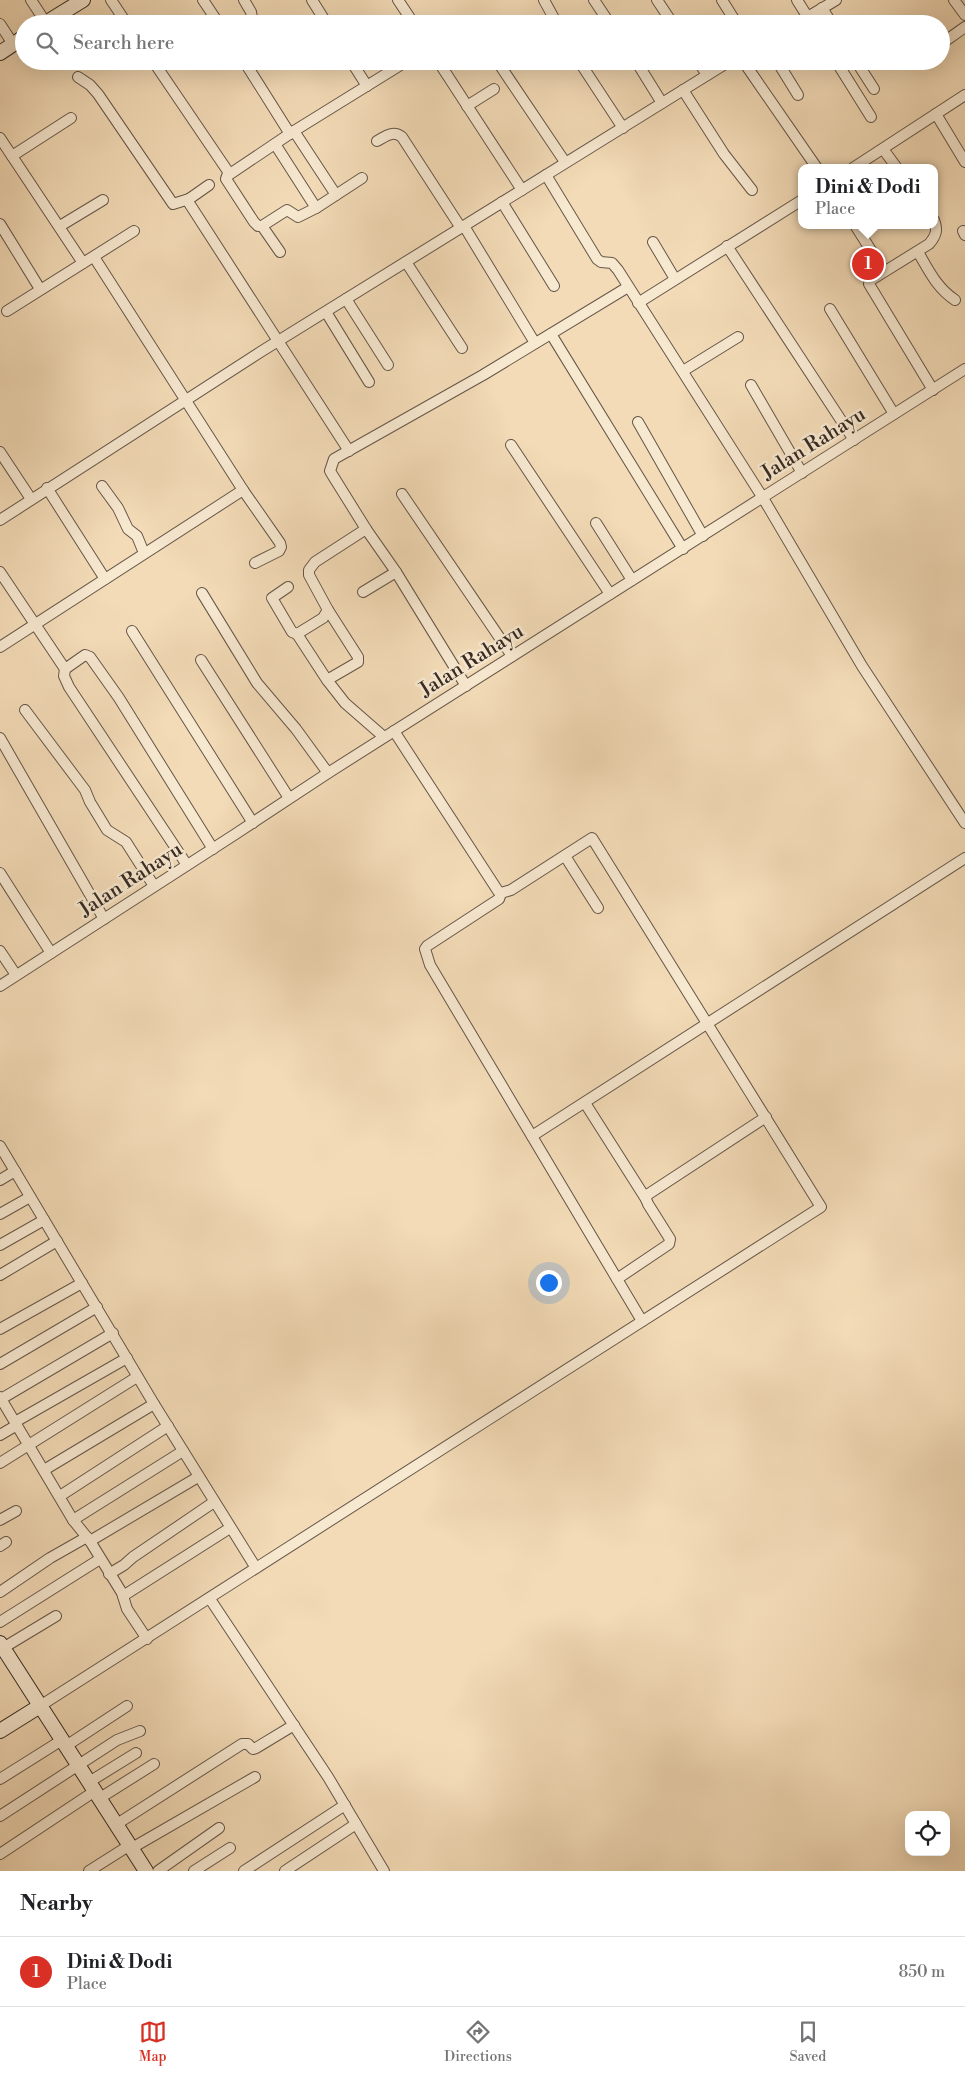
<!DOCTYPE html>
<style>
body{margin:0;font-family:"Libre Bodoni",serif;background:#f2f2f2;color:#202124}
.controls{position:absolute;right:15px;bottom:15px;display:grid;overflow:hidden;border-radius:10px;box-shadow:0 5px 20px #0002}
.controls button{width:45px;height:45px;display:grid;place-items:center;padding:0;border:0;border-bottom:1px solid #e0e0e0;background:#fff;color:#202124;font:25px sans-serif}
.you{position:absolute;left:548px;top:1282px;width:18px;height:18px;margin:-12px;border:4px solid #fff;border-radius:50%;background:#1a73e8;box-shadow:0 0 0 8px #1a73e833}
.badge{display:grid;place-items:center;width:32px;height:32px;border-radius:50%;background:#d93025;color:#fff;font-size:16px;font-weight:700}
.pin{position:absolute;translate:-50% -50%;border:2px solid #fff;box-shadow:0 1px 5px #0006}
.popup{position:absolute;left:798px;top:164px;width:140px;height:65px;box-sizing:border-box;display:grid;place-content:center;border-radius:10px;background:#fff;filter:drop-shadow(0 1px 4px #0005);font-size:16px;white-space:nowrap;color:#757577}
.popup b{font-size:19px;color:#202124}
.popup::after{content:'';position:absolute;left:50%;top:100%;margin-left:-10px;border:10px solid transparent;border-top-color:#fff}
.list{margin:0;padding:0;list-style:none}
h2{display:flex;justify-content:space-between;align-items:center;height:65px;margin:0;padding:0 20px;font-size:21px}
h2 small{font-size:16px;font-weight:400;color:#757577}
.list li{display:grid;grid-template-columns:32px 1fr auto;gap:15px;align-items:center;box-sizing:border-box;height:70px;padding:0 20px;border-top:1px solid #e0e0e0}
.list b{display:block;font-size:19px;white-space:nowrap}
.list p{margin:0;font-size:16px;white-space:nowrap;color:#757577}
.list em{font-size:16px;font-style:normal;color:#757577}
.icon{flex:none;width:28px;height:28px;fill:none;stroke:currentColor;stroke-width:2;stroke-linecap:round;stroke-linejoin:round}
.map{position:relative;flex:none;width:965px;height:1871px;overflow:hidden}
.search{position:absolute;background:#fff;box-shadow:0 5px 20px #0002;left:15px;right:15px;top:15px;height:55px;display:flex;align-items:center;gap:12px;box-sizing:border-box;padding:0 18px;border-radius:28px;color:#757577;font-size:19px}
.sheet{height:135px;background:#fff}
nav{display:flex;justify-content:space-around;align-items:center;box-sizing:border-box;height:70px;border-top:1px solid #e0e0e0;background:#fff;font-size:14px;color:#757577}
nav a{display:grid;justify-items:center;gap:2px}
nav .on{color:#d93025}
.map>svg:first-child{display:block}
</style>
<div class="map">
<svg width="965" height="1871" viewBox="0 0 965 1871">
<rect width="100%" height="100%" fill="#f3dbb7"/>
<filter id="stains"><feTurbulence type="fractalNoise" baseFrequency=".004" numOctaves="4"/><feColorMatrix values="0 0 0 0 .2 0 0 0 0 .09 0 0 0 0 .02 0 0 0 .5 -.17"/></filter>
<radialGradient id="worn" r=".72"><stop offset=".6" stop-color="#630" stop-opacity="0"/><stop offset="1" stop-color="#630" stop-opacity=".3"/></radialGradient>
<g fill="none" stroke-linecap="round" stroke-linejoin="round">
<g stroke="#655648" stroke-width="12">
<g id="street">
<polyline points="31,0 46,23"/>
<polyline points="111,0 127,24"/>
<polyline points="203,0 219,24"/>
<polyline points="244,0 251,12 253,24"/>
<polyline points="312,0 327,24"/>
<polyline points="398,0 414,24"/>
<polyline points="544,0 557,24"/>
<polyline points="594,0 610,24"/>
<polyline points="657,0 673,24"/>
<polyline points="722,0 737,24"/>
<polyline points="797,0 812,24"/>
<polyline points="954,0 965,15"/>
<polyline points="822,8 832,24"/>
<polyline points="0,24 13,44"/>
<polyline points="796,24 836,0"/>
<polyline points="941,44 965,27"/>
<polyline points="153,61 229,173"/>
<polyline points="244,61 290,134"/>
<polyline points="351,61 367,86"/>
<polyline points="438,61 522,190"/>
<polyline points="497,61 565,162"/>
<polyline points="579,61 623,128"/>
<polyline points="636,61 662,103"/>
<polyline points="698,61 707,75"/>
<polyline points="743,61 817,168"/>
<polyline points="777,61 798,95"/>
<polyline points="836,61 871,117"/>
<polyline points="856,61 874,89"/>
<polyline points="78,77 90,85 98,94 173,204 189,199"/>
<polyline points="683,90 724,154 752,190"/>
<polyline points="467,106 494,89"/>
<polyline points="936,114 965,162"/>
<polyline points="294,131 336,195"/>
<polyline points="0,138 83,263"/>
<path d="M377 141C386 136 393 130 402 137L461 228"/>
<polyline points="275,144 316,208 362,178"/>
<polyline points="883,149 897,168"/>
<polyline points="12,156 71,118"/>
<polyline points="853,168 965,95"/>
<polyline points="546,175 597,259 601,262 612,263 618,270 763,498 862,666 965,823"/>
<polyline points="209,185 189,199 189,203 349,451"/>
<polyline points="502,202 554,286"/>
<polyline points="0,224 40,289"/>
<polyline points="855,225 884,271"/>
<polyline points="60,226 103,200"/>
<polyline points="262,226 287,210 298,217 316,208"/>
<polyline points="464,226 535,343"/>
<polyline points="963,231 965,235"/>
<polyline points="653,242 675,279"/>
<polyline points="727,246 854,440"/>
<polyline points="280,252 262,226 258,226 254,222 226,179 227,176 294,131 407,61"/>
<path d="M918 252C929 271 937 288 955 300"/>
<polyline points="94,257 243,490 280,543 281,547 279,551 255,563"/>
<polyline points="406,262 462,348"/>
<polyline points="346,299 388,365"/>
<polyline points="638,303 802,200"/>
<polyline points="830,309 894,414"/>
<polyline points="7,311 134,231"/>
<polyline points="326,312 369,382"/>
<polyline points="551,334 683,549"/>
<polyline points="683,371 738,337"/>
<polyline points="751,385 802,473"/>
<path d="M933 390 869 284 871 280 929 244C936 236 938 230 934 220"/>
<polyline points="638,422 703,536"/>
<polyline points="511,445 610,594"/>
<polyline points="0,452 31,499"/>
<polyline points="102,486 118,508 128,529 137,536 144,553"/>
<polyline points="47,488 105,579"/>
<polyline points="402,494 512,656"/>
<polyline points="0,520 262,351 730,61"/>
<polyline points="596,523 632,580"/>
<polyline points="0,572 65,669 85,655 90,657 119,698 213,849"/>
<polyline points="288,587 272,598 292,632 297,634 323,618 328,610"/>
<polyline points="363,592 396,572"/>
<polyline points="202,593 257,683 296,729 328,773"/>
<polyline points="132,631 253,823"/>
<polyline points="297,634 327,680 358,662 358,657 328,610 309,575 309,570 315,562 366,529"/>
<polyline points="0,647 243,490"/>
<polyline points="201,660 289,798"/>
<polyline points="65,669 64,676 69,687 187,865"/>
<polyline points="327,680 345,703 384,737"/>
<polyline points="466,686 396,572 366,529 333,476 330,471 334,459 483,375 628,287"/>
<polyline points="25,710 85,790 90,802 107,830 126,842 154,886"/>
<polyline points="394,731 498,891 501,893"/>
<polyline points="0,738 104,919"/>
<polyline points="565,856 598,908"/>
<polyline points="0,873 51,953"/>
<polyline points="501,893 499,899 427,946 425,949 430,965 642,1321"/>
<polyline points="0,951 16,975"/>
<polyline points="0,986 234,835 328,773 965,369"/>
<polyline points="585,1103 646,1199"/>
<polyline points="532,1136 965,858"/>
<polyline points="0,1146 154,1404 256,1568"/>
<polyline points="0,1180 15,1171"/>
<polyline points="0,1214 30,1197"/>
<polyline points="0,1245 44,1220"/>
<polyline points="0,1275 57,1241"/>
<polyline points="617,1279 669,1244 670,1239 648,1204 646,1199 647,1195 766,1117"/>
<polyline points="0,1329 82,1283"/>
<polyline points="0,1364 97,1307"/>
<polyline points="0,1397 73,1520 90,1541 122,1593 127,1609 147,1639"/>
<polyline points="1,1399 113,1333"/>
<polyline points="15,1422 127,1358"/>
<polyline points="0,1435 17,1425"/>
<polyline points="0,1463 137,1377"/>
<polyline points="44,1470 154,1404"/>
<polyline points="60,1496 168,1426"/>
<polyline points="0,1520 16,1511"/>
<polyline points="73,1520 183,1451"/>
<polyline points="90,1541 198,1477"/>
<polyline points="0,1546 6,1542"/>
<polyline points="109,1574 124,1565 133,1557 214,1502"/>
<polyline points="0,1592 50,1558 87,1537"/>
<polyline points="123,1596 230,1528"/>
<polyline points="210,1599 328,1777 384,1871"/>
<polyline points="0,1622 100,1559"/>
<polyline points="3,1648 56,1616"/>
<polyline points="40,1706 821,1207 592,838 511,890 501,893"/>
<polyline points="66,1746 127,1706"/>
<polyline points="0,1779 62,1740"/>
<polyline points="89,1782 136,1753"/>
<polyline points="100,1798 154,1764"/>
<polyline points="0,1816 117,1740 140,1731"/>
<polyline points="117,1824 242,1744 248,1744 253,1749 256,1748 294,1725"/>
<polyline points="132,1848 255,1777"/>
<polyline points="0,1854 95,1791"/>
<polyline points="89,1871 130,1845"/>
<polyline points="158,1871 219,1828"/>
<polyline points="194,1871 230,1848"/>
<polyline points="244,1871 345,1805"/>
<polyline points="285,1871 356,1824"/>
</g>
</g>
<g stroke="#362a23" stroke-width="16">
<g id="secondary">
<polyline points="44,24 83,0"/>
<polyline points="0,53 24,37"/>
<polyline points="0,1643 146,1871"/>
<polyline points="0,1731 40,1706"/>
</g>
</g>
<use href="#street" stroke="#f7e8d0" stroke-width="10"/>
<use href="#secondary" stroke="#f7e8d0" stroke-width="14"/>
</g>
<g text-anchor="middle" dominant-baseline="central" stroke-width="5" stroke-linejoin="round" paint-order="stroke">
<g font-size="20" fill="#362a23" stroke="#f7e8d0">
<text transform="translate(814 444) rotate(-32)">Jalan Rahayu</text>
<text transform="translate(472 661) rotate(-32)">Jalan Rahayu</text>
<text transform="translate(131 880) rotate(-33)">Jalan Rahayu</text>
</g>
</g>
<rect width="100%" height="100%" filter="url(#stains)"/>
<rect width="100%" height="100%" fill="url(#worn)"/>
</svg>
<div class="controls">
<button><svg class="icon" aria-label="locate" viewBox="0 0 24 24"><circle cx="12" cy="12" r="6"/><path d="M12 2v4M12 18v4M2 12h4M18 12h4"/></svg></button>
</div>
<div class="you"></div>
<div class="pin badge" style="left:868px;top:264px">1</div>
<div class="popup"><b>Dini &amp; Dodi</b>Place</div>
<div class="search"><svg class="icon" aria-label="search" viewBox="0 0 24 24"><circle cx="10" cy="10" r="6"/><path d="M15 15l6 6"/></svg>Search here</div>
</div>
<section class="sheet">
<h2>Nearby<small></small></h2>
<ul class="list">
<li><span class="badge">1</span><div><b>Dini &amp; Dodi</b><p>Place</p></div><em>850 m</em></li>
</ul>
</section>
<nav>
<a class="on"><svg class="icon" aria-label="map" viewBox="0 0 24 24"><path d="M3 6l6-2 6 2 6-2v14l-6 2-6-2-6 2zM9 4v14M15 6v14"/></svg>Map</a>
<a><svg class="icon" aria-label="directions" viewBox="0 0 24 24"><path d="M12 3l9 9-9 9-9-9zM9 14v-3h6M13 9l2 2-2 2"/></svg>Directions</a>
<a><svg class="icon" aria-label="saved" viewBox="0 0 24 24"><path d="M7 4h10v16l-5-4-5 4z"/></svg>Saved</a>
</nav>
